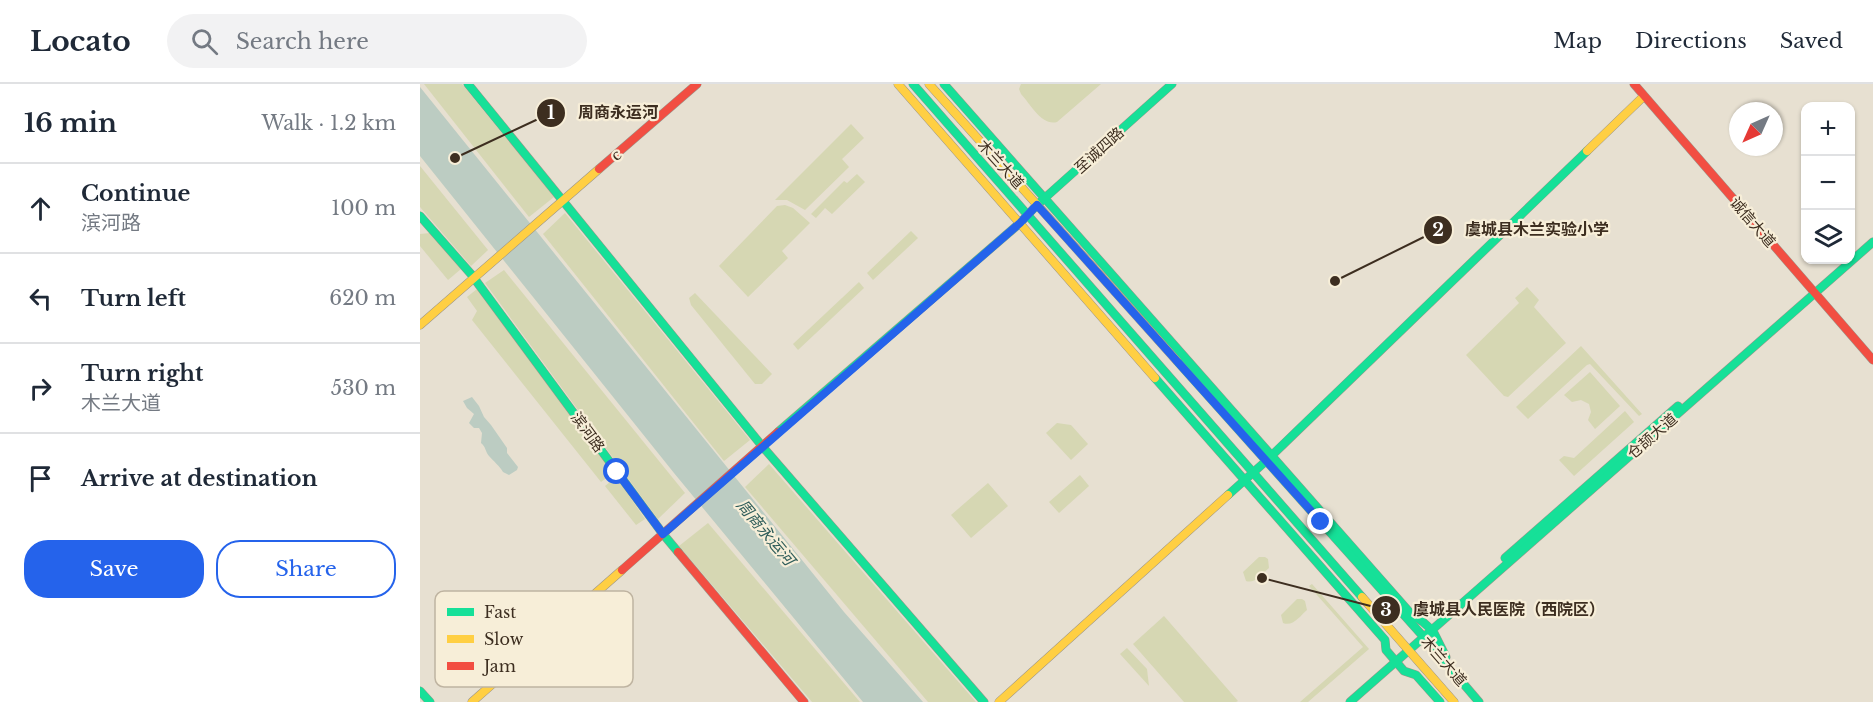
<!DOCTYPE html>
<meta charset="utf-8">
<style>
body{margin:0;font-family:"Libre Baskerville","Noto Sans SC",serif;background:#f2f2f3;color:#1f2937}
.controls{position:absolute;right:18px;top:18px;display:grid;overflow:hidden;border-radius:12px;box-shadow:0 2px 4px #0004}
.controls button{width:54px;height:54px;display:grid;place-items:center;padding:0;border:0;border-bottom:2px solid #e0e1e3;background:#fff;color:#1f2937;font:30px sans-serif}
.compass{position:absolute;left:1309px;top:18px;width:54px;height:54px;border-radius:50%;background:#fff;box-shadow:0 2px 4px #0004;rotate:225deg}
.stop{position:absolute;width:18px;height:18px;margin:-14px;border:4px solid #2563eb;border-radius:50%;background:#fff}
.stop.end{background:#2563eb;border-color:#fff;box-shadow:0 2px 6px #0008}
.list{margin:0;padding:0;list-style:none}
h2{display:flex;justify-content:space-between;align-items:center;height:78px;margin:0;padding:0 24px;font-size:26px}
h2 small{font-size:20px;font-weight:400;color:#747a83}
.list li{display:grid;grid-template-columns:39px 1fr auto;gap:18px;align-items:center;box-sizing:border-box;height:90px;padding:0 24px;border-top:2px solid #e0e1e3}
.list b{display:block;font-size:22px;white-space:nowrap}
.list p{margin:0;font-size:20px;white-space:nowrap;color:#747a83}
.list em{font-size:20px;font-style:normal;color:#747a83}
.actions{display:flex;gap:12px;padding:18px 24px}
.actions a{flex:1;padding:14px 0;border:2px solid #2563eb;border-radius:24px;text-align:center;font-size:21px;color:#2563eb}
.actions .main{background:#2563eb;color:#fff}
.icon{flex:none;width:33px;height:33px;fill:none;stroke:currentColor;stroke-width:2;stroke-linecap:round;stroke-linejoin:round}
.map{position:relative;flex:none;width:1453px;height:618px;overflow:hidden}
header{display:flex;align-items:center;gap:36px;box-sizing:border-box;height:84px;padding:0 30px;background:#fff;border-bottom:2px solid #e0e1e3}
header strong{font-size:28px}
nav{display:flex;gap:33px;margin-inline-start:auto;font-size:21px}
.search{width:420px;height:54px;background:#f2f2f3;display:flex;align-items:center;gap:15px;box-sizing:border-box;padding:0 21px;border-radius:33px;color:#747a83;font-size:22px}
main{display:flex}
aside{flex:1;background:#fff}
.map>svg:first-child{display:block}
</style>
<header>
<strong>Locato</strong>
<div class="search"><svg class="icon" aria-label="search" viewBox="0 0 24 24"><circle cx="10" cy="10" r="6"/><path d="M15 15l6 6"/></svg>Search here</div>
<nav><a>Map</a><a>Directions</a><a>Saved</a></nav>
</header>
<main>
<aside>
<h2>16 min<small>Walk · 1.2 km</small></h2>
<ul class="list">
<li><svg class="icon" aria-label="ahead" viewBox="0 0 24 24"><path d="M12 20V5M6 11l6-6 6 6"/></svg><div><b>Continue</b><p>滨河路</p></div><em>100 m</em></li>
<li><svg class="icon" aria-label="left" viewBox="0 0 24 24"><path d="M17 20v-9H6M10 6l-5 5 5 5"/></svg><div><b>Turn left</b></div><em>620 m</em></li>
<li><svg class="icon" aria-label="right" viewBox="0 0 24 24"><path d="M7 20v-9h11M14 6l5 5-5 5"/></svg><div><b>Turn right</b><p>木兰大道</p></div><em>530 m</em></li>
<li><svg class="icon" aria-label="arrive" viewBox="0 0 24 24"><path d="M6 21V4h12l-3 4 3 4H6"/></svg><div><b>Arrive at destination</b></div></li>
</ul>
<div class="actions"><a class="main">Save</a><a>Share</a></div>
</aside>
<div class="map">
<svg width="1453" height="618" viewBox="0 0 1453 618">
<rect width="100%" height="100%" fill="#e7e0d1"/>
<g fill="#d6d7b3">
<polygon points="4,0 42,0 134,113 109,133"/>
<path d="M601 0H681L637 38C622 42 611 21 601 10L599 5Z"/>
<polygon points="431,40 444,54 422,75 429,83 385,126 367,116 355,116"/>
<polygon points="0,82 68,166 51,182 0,123"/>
<polygon points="437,90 445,98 412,130 405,124 396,134 391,130 424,97 427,99"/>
<polygon points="365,121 373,124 390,139 362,167 368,174 328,213 299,182 357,122"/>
<polygon points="145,129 330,356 304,377 123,150"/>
<polygon points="491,147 498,154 453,196 447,189"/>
<polygon points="10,149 41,185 28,196 0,162 0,150"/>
<polygon points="84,186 265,409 238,435 65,199"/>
<polygon points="439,198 444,204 378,266 373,260"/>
<polygon points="1107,203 1119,216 1114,223 1146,259 1088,313 1084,312 1046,271 1099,219 1095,214"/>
<polygon points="57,205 193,389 181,398 52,236 57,227 47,213"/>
<polygon points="275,209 352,290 342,300 335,300 271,221 269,214"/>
<polygon points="1161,262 1222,330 1219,332 1170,280 1167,281 1108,335 1096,323"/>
<polygon points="1170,288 1200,322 1175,345 1168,336 1171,328 1169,320 1161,316 1152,318 1144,311"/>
<polygon points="1205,327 1214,338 1154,392 1139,376 1144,372 1154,374"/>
<polygon points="637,339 651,341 668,360 651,376 626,349"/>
<polygon points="349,380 556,618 508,618 325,403"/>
<polygon points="660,391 669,402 639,429 629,418"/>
<polygon points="196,393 225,435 216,441 185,402"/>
<polygon points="568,399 588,422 551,454 531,431"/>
<polygon points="288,439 440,618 392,618 259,462"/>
<path d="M839 473H845L848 475 849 484C842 490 835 500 826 497L823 488Z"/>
<polygon points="892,500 949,565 888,618 880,618 943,563 889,502"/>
<path d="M877 515H882L885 517 887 526C880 532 873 543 863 539L861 531Z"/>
<polygon points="744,532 818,617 816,618 764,618 713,560"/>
<polygon points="707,564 727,585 729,602 700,570"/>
</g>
<g fill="#bcccc2">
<polygon points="0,3 424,528 503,618 443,618 254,389 0,72"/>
<path d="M52 313 59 322 64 333 71 341 87 364V369L98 383 97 386 89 391 83 388C79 381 74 378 69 372 65 367 66 363 61 359L62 349 59 344H54L49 339 54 330 47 324 43 317Z"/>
</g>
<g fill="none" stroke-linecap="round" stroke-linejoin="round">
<g stroke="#9c958a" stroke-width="9">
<g id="fast">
<polyline points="48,0 342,362 564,618"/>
<polyline points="493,0 942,513"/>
<polyline points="524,0 992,531 1003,538 1013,547 1026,573"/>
<polyline points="0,132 51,190 243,450 258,468"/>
<polyline points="757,277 1001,550 1059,618"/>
<polyline points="735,294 965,556 966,566 984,587 996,591 1020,618"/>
<polyline points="358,348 600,139 617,121 752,0"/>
<polyline points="808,411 846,377 1167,67"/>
<polyline points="1085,474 1258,322"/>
<polyline points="0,607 10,618"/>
<polyline points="930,618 1453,158"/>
</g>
</g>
<g stroke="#9c958a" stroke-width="9">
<g id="slow">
<polyline points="478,0 735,294"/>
<polyline points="509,0 757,277"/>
<polyline points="1167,67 1224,12"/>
<polyline points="0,241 179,85"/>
<polyline points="942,513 1034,618"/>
<polyline points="52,618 202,486"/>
<polyline points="579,618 808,411"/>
</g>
</g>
<g stroke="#9c958a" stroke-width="9">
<g id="jam">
<polyline points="1214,0 1453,276"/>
<polyline points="179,85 277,0"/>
<polyline points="258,468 384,618"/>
<polyline points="202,486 358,348"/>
</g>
</g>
<use href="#fast" stroke="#16e098" stroke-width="8"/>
<use href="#slow" stroke="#ffcf43" stroke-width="8"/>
<use href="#jam" stroke="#f24e42" stroke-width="8"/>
</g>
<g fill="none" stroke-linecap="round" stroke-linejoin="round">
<polyline stroke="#2563eb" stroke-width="8" points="197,388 243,450 600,139 617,121 901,438"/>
</g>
<g text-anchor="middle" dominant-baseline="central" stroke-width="4.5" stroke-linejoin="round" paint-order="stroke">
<g font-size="15" fill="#3d2e20" stroke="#f7eed8">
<text transform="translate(679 66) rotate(-42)">至诚四路</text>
<text transform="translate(196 71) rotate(-41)">c</text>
<text transform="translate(581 80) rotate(48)">木兰大道</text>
<text transform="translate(1333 138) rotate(49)">诚信大道</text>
<text transform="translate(168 348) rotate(54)">滨河路</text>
<text transform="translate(1232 352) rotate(-41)">仓颉大道</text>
<text transform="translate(1024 577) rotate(49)">木兰大道</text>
</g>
<g font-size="16" font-style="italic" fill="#2f5d5a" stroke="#f7eed8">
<text transform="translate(346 448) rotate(50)">周商永运河</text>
</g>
</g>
<rect x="15" y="507" width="198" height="96" rx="9" fill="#f7eed8" stroke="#bfb4a1" stroke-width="1.5"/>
<rect x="27" y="524" width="27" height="8" fill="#16e098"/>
<rect x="27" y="551" width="27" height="8" fill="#ffcf43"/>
<rect x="27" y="578" width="27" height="8" fill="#f24e42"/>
<g font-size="16" fill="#3d2e20">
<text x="64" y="534">Fast</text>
<text x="64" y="561">Slow</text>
<text x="64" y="588">Jam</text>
</g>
<path fill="none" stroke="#3d2e20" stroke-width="2" d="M35 74L131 29M915 197L1018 146M842 494L966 526"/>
<g fill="#3d2e20" stroke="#f7eed8" stroke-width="2">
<circle cx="35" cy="74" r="6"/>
<circle cx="915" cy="197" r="6"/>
<circle cx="842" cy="494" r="6"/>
<circle cx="131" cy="29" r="15"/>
<circle cx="1018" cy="146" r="15"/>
<circle cx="966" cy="526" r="15"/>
</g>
<g font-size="18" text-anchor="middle" font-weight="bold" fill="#fff">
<text x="131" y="35">1</text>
<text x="1018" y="152">2</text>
<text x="966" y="532">3</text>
</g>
<g font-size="16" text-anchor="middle" font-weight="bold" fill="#3d2e20" stroke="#f7eed8" stroke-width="4.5" stroke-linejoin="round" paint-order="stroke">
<text x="198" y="34">周商永运河</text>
<text x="1117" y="151">虞城县木兰实验小学</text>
<text x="1089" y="531">虞城县人民医院（西院区）</text>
</g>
</svg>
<div class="controls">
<button>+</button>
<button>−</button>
<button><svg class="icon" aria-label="layers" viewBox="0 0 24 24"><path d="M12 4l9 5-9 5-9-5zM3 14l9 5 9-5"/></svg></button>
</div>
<svg class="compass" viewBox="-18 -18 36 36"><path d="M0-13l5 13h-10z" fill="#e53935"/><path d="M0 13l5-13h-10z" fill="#747a83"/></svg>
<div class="stop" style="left:197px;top:388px"></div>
<div class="stop end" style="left:901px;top:438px"></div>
</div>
</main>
